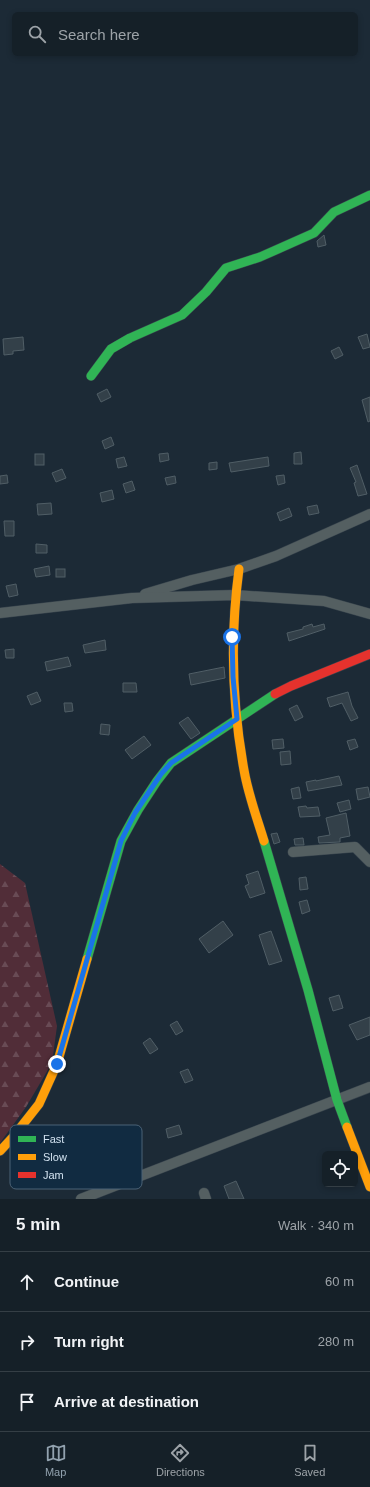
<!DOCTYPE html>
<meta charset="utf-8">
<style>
body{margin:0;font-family:Helvetica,sans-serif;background:#1e2830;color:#f1f3f6}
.controls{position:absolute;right:12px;bottom:12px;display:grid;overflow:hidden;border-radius:6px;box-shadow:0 2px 6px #0003}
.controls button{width:36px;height:36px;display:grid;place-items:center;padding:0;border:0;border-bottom:1px solid #343e45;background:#152028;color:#f1f3f6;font:20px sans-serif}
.stop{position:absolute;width:12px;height:12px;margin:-9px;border:3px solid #1a73e8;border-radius:50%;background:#fff}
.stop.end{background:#1a73e8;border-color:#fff;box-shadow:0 1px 4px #0008}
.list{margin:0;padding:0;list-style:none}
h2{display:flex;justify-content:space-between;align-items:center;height:52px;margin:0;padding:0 16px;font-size:17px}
h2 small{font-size:13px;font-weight:400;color:#9da3a8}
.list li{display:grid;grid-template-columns:26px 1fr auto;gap:12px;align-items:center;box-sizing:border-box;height:60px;padding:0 16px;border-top:1px solid #343e45}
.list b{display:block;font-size:15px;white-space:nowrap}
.list em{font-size:13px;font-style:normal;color:#9da3a8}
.icon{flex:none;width:22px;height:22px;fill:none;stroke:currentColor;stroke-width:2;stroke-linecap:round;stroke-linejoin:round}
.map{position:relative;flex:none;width:370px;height:1199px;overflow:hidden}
.search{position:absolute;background:#152028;box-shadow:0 2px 6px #0003;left:12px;right:12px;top:12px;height:44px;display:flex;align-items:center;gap:10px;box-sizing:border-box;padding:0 14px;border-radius:6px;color:#9da3a8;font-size:15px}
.sheet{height:232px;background:#152028}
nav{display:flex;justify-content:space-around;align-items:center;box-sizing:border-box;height:56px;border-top:1px solid #343e45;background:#152028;font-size:11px;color:#9da3a8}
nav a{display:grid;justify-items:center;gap:2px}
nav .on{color:#92a2af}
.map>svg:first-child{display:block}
</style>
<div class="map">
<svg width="370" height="1199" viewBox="0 0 370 1199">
<defs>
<pattern id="forest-firs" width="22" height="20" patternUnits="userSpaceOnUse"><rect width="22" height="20" fill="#512d38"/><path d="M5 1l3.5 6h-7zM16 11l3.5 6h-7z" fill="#694b55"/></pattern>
</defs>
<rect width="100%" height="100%" fill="#1c2a36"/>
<polygon fill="url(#forest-firs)" points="0,864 25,883 57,1026 52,1063 26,1107 0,1143"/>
<g fill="#334049" stroke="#505e66">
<polygon points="324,235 326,245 318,247 317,241"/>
<polygon points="367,334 370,347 363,349 358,337"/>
<polygon points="23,337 24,350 13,351 13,354 4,355 3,339"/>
<polygon points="339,347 343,355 335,359 331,351"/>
<polygon points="107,389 111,397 101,402 97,394"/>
<polygon points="370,397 370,421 368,422 362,400"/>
<polygon points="111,437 114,445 105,449 102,441"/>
<polygon points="301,452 302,464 294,464 294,453"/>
<polygon points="168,453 169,460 160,462 159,454"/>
<rect x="35" y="454" width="9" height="11"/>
<polygon points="124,457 127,466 118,468 116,459"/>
<polygon points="268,457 269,466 231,472 229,463"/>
<polygon points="217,462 217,469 209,470 209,463"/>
<polygon points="357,465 367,494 358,496 354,483 356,482 350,468"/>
<polygon points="62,469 66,478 56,482 52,473"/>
<polygon points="7,475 8,483 0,484 0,476"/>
<polygon points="284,475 285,483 278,485 276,476"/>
<polygon points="175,476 176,483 167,485 165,478"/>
<polygon points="132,481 135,490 126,493 123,484"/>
<polygon points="112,490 114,499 102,502 100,493"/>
<polygon points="51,503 52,514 38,515 37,504"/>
<polygon points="317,505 319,513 309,515 307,507"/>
<polygon points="289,508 292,516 280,521 277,513"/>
<polygon points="4,521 14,521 14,536 5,536"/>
<polygon points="36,544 47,545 47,553 36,553"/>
<polygon points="49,566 50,575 36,577 34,569"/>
<rect x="56" y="569" width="9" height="8"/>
<polygon points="16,584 18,595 9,597 6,586"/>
<polygon points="312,624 313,627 324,624 325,629 289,641 287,633 303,629 303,627"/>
<polygon points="105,640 106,650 85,653 83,645"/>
<polygon points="14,649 14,658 6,658 5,650"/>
<polygon points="68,657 71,666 47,671 45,662"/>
<polygon points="224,667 225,678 191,685 189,674"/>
<polygon points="123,683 136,683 137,692 123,692"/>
<polygon points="37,692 41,701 31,705 27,696"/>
<polygon points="348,692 352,706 358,718 351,721 342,703 330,707 327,698"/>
<polygon points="64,703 72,703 73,711 65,712"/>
<polygon points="297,705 303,717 295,721 289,709"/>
<polygon points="188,717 200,733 191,739 179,723"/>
<polygon points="101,724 110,725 109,735 100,734"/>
<polygon points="144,736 151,745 132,759 125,750"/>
<polygon points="283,739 284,748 273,749 272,740"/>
<polygon points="355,739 358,747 350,750 347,741"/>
<polygon points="290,751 291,764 281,765 280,752"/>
<polygon points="339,776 342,785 308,791 306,782 316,780 316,781"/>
<polygon points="299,787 301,798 293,799 291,789"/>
<polygon points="368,787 370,797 358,800 356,789"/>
<polygon points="349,800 351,809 340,812 337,803"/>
<polygon points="306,806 307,808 318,807 320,816 300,817 298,807"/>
<polygon points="346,813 350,836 340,838 340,842 319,843 318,837 330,835 326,818"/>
<polygon points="277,833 280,842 274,844 271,834"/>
<polygon points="303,838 304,845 295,845 294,839"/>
<polygon points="258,871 265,893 250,898 245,886 249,884 246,875"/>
<polygon points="306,877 308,889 300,890 299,878"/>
<polygon points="307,900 310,911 302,914 299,902"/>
<polygon points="223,921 233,935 209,953 199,939"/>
<polygon points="271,931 282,961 269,965 259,935"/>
<polygon points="339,995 343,1008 333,1011 329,998"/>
<polygon points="370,1017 370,1035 357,1040 349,1025"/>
<polygon points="177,1021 183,1031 176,1035 170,1025"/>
<polygon points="150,1038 158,1049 150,1054 143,1043"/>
<polygon points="188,1069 193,1080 185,1083 180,1072"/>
<polygon points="179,1125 182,1134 168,1138 166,1129"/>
<polygon points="236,1181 244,1199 229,1199 224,1186"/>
</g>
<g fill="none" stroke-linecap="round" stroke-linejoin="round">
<g stroke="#38444d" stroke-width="11">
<g id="street">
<polyline points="145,594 192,580 239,569 276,556 370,514"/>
<polyline points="0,613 132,598 235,595 324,601 370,614"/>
<polyline points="293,852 355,847 370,862"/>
<polyline points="204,1193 206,1199"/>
<polyline points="81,1199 370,1087"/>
</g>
</g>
<g stroke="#38444d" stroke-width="10">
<g id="fast">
<polyline points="91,376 111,349 130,338 182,315 206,292 226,268 260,257 314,233 334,212 370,195"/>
<polyline points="264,841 308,990 337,1100 347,1127"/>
<polyline points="87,959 121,841 138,810 157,781 171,763 275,694"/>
</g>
</g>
<g stroke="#38444d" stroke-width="10">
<g id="slow">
<path d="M239 569C230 636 232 704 244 770 248 794 257 818 264 841"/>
<polyline points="347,1127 370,1187"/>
<polyline points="0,1151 13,1137 39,1104 57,1064 87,959"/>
</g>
</g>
<g stroke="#38444d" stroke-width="10">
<polyline id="jam" points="275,694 291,686 370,654"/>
</g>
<use href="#street" stroke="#545f61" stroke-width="10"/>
<use href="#fast" stroke="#30b455" stroke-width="9"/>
<use href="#slow" stroke="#ff9f0a" stroke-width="9"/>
<use href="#jam" stroke="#e5322d" stroke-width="9"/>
</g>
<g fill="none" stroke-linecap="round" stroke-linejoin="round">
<polyline stroke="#1a73e8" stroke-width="5" points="57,1064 121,841 135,813 161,774 171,763 237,719 233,677 232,637"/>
</g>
<rect x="10" y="1125" width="132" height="64" rx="6" fill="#112b41" stroke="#4b6276" stroke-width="1"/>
<rect x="18" y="1136" width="18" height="6" fill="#30b455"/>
<rect x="18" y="1154" width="18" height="6" fill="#ff9f0a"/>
<rect x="18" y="1172" width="18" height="6" fill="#e5322d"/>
<g font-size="11" fill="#d2e2f0">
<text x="43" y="1143">Fast</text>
<text x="43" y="1161">Slow</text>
<text x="43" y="1179">Jam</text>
</g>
</svg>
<div class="controls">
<button><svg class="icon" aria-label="locate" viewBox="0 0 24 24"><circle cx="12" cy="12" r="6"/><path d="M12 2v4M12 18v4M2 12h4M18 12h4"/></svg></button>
</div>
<div class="stop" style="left:232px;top:637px"></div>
<div class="stop end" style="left:57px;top:1064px"></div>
<div class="search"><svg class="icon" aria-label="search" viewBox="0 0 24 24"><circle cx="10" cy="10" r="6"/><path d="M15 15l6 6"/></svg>Search here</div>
</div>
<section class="sheet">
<h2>5 min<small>Walk · 340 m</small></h2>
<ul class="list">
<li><svg class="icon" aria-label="ahead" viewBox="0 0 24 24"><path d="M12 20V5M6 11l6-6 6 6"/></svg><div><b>Continue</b></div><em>60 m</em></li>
<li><svg class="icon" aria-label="right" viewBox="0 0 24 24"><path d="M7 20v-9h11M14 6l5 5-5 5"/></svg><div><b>Turn right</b></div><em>280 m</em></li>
<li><svg class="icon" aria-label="arrive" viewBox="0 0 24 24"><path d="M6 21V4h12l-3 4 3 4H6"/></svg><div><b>Arrive at destination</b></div></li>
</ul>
</section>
<nav>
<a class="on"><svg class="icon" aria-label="map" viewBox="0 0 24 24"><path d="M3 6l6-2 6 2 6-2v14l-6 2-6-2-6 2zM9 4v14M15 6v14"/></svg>Map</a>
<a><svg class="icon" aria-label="directions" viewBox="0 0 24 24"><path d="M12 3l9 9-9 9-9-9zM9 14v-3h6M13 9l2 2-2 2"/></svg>Directions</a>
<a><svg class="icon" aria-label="saved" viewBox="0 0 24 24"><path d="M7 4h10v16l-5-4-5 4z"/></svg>Saved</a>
</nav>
